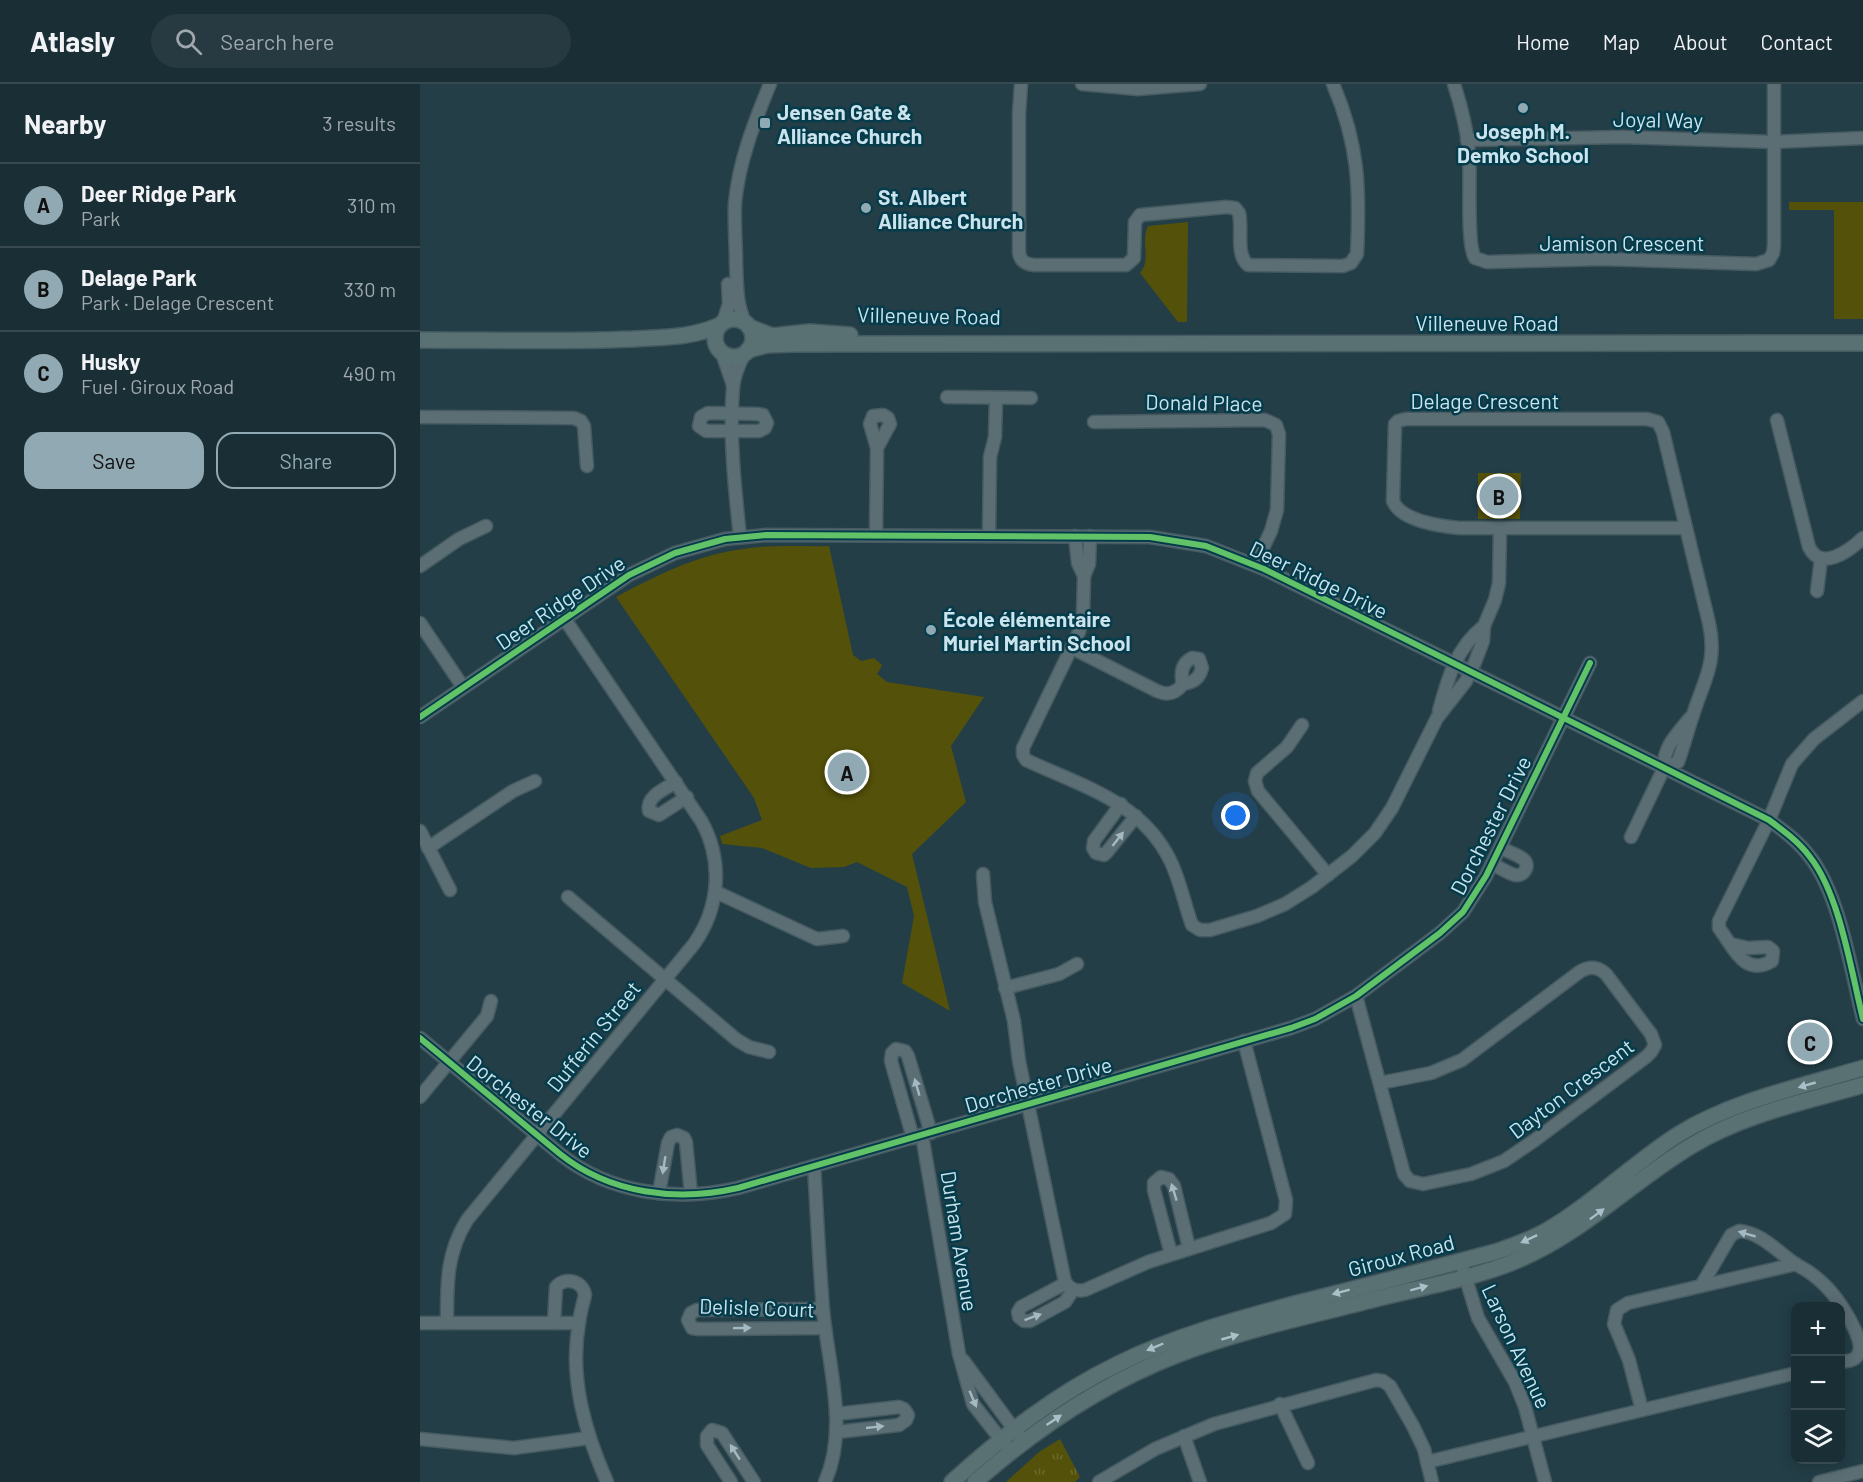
<!DOCTYPE html>
<meta charset="utf-8">
<style>
body{margin:0;font-family:Barlow,sans-serif;background:#273a41;color:#f1f3f6}
.controls{position:absolute;right:18px;bottom:18px;display:grid;overflow:hidden;border-radius:12px;box-shadow:0 3px 15px #0003}
.controls button{width:54px;height:54px;display:grid;place-items:center;padding:0;border:0;border-bottom:2px solid #384a50;background:#1a2e35;color:#f1f3f6;font:30px sans-serif}
.you{position:absolute;left:816px;top:732px;width:21px;height:21px;margin:-15px;border:4px solid #fff;border-radius:50%;background:#1a73e8;box-shadow:0 0 0 9px #1a73e833}
.badge{display:grid;place-items:center;width:39px;height:39px;border-radius:50%;background:#90a9b2;color:#111;font-size:20px;font-weight:700}
.pin{position:absolute;translate:-50% -50%;border:3px solid #fff;box-shadow:0 2px 6px #0006}
.list{margin:0;padding:0;list-style:none}
h2{display:flex;justify-content:space-between;align-items:center;height:78px;margin:0;padding:0 24px;font-size:26px}
h2 small{font-size:20px;font-weight:400;color:#9fa8ad}
.list li{display:grid;grid-template-columns:39px 1fr auto;gap:18px;align-items:center;box-sizing:border-box;height:84px;padding:0 24px;border-top:2px solid #384a50}
.list b{display:block;font-size:22px;white-space:nowrap}
.list p{margin:0;font-size:20px;white-space:nowrap;color:#9fa8ad}
.list em{font-size:20px;font-style:normal;color:#9fa8ad}
.actions{display:flex;gap:12px;padding:18px 24px}
.actions a{flex:1;padding:14px 0;border:2px solid #90a9b2;border-radius:18px;text-align:center;font-size:21px;color:#90a9b2}
.actions .main{background:#90a9b2;color:#111}
.icon{flex:none;width:33px;height:33px;fill:none;stroke:currentColor;stroke-width:2;stroke-linecap:round;stroke-linejoin:round}
.map{position:relative;flex:none;width:1443px;height:1398px;overflow:hidden}
header{display:flex;align-items:center;gap:36px;box-sizing:border-box;height:84px;padding:0 30px;background:#1a2e35;border-bottom:2px solid #384a50}
header strong{font-size:28px}
nav{display:flex;gap:33px;margin-inline-start:auto;font-size:21px}
.search{width:420px;height:54px;background:#273a41;display:flex;align-items:center;gap:15px;box-sizing:border-box;padding:0 21px;border-radius:33px;color:#9fa8ad;font-size:22px}
main{display:flex}
aside{flex:1;background:#1a2e35}
.map>svg:first-child{display:block}
</style>
<header>
<strong>Atlasly</strong>
<div class="search"><svg class="icon" aria-label="search" viewBox="0 0 24 24"><circle cx="10" cy="10" r="6"/><path d="M15 15l6 6"/></svg>Search here</div>
<nav><a>Home</a><a>Map</a><a>About</a><a>Contact</a></nav>
</header>
<main>
<aside>
<h2>Nearby<small>3 results</small></h2>
<ul class="list">
<li><span class="badge">A</span><div><b>Deer Ridge Park</b><p>Park</p></div><em>310 m</em></li>
<li><span class="badge">B</span><div><b>Delage Park</b><p>Park · Delage Crescent</p></div><em>330 m</em></li>
<li><span class="badge">C</span><div><b>Husky</b><p>Fuel · Giroux Road</p></div><em>490 m</em></li>
</ul>
<div class="actions"><a class="main">Save</a><a>Share</a></div>
</aside>
<div class="map">
<svg width="1443" height="1398" viewBox="0 0 1443 1398">
<defs>
<pattern id="grass-tufts" width="24" height="20" patternUnits="userSpaceOnUse" patternTransform="scale(1.5)"><rect width="24" height="20" fill="#54510a"/><path d="M3 7l-1-3M5 7V3M7 7l1-3M15 17l-1-3M17 17v-4M19 17l1-3" fill="none" stroke="#6b6a2e"/></pattern>
</defs>
<rect width="100%" height="100%" fill="#233e47"/>
<polygon fill="url(#grass-tufts)" points="640,1355 660,1393 655,1398 586,1398 619,1368"/>
<g fill="#54510a">
<polygon points="1369,118 1443,118 1443,235 1414,235 1414,126 1369,126"/>
<path d="M768 138 767 238H758L720 189C732 175 720 158 728 142Z"/>
<polygon points="1058,389 1101,389 1100,435 1058,435"/>
<path d="M409 462 433 571 441 577 454 574 462 581 458 589H456L467 598 564 613 531 662 546 718 492 770 530 927 482 899 494 832 487 803 437 778 424 783 391 784 342 764 302 760 300 752 342 736 334 714 196 513C234 493 272 473 316 466 346 460 379 463 409 462Z"/>
</g>
<g fill="none" stroke-linecap="round" stroke-linejoin="round">
<g stroke="#455a61" stroke-width="15">
<g id="minor">
<path d="M601 0 599 30V168C600 177 605 180 614 181H706L714 174 715 138 720 131 806 123 815 124 819 129C823 145 815 170 828 181L923 182 931 179 937 170C940 104 939 61 913 0"/>
<polyline points="662,0 718,5 780,0"/>
<path d="M1034 0C1041 22 1047 45 1049 68 1051 90 1046 161 1055 174L1067 178 1183 175 1336 180 1349 176 1353 169 1354 161V0"/>
<polyline points="1047,56 1202,53 1355,58 1443,54"/>
<polyline points="303,238 309,220 308,200"/>
<path d="M325 238C316 219 317 200 316 179 316 159 314 139 315 119 319 77 334 39 350 0"/>
<polyline points="302,269 313,301"/>
<polyline points="527,313 611,314"/>
<polygon points="288,329 337,330 343,331 347,339 345,344 339,347 286,347 279,342 281,333"/>
<polyline points="0,333 154,334 161,337 164,342 167,382"/>
<path d="M1357 336 1389 463C1401 488 1429 467 1443 454"/>
<polyline points="674,338 845,336 856,341 859,350 857,426 851,447 835,481"/>
<polyline points="456,451 457,364 450,340 453,332 463,331 468,334 470,340 457,364"/>
<polyline points="569,452 570,373 575,353 576,314"/>
<polyline points="655,452 658,479 664,492"/>
<path d="M670 452 669 480 664 492 663 531 659 548 603 664V671L606 676C661 702 721 717 750 776 760 796 764 819 772 841L780 846H790L837 832 865 820 892 803 932 772 955 749 972 724 1017 634 1046 597 1055 578 1063 557 1064 542 1075 516 1079 499 1080 444"/>
<path d="M320 453C315 406 309 351 313 304 314 292 319 280 325 269"/>
<polyline points="0,482 39,455 66,442"/>
<polyline points="1397,507 1401,475"/>
<polyline points="0,539 43,603"/>
<path d="M652 564 737 607C748 612 756 609 763 600 774 598 779 595 782 584L779 575 772 574C762 579 760 589 763 600"/>
<path d="M1019 627C1028 594 1036 564 1064 542"/>
<path d="M0 633 209 491 255 469 305 455 346 451 730 453 786 462 844 485 1349 736C1364 747 1379 758 1390 773 1420 811 1431 887 1443 935"/>
<polyline points="882,641 867,663 837,689 835,697 838,707 908,791"/>
<path d="M1244 684 1258 678C1263 664 1267 649 1272 634 1283 597 1298 580 1289 539L1243 348 1238 338 1227 335H986L978 337 975 340 973 417C981 437 1020 442 1039 444H1266"/>
<path d="M1244 684C1243 663 1257 650 1270 634"/>
<path d="M256 698C245 705 226 712 229 727L239 731 267 713"/>
<polyline points="701,720 674,757 673,764 676,769 684,771 687,768 716,732"/>
<polyline points="0,747 30,806"/>
<polyline points="1211,753 1244,684"/>
<polyline points="8,764 93,707 115,697"/>
<path d="M1072 780C1079 783 1087 789 1095 791 1104 793 1111 781 1103 775 1096 770 1087 767 1080 764"/>
<path d="M563 790 565 818 594 937 599 977 645 1198C650 1205 656 1208 665 1206L728 1178 851 1139 865 1130 866 1116 824 957"/>
<polyline points="296,808 397,855 423,852"/>
<polyline points="148,813 317,956 329,963 349,968"/>
<path d="M1311 860 1328 864 1348 863 1353 867 1352 877C1324 893 1314 864 1299 844V837L1349 736 1372 680 1394 655 1443 617"/>
<polyline points="585,904 639,890 657,880"/>
<path d="M936 912 984 1090 990 1097 1003 1100 1051 1090 1084 1077 1115 1056 1226 973 1231 968 1235 961 1231 950 1186 890C1177 882 1168 882 1158 889L1042 976 1011 989 960 999"/>
<path d="M0 954 140 1070C190 1110 257 1118 318 1104L871 944 895 935 936 912 1020 849 1043 828 1066 792 1170 579"/>
<polyline points="0,1013 67,932 71,917"/>
<polyline points="502,1051 539,1270 553,1320 586,1362"/>
<polyline points="493,1054 471,977 472,969 476,965 485,967 488,972 511,1049"/>
<path d="M394 1082C397 1129 399 1177 403 1225 408 1282 429 1344 405 1398"/>
<polyline points="239,1109 248,1059 251,1053 257,1051 264,1054 266,1058 271,1110"/>
<polyline points="751,1170 734,1106 734,1099 741,1093 749,1095 754,1102 769,1164"/>
<polyline points="1043,1185 1058,1234 1095,1298 1105,1323 1125,1398"/>
<polyline points="646,1199 601,1223 598,1228 599,1233 604,1237 610,1237 645,1218 653,1206"/>
<path d="M1281 1202 1311 1151 1319 1147C1339 1148 1355 1165 1370 1176 1377 1182 1386 1185 1393 1191 1412 1205 1425 1225 1435 1246 1438 1254 1443 1264 1437 1272 1434 1277 1426 1277 1420 1278"/>
<polyline points="403,1225 277,1226 271,1229 268,1236 272,1244 279,1245 405,1244"/>
<polyline points="0,1239 159,1239"/>
<path d="M27 1239C27 1200 26 1170 47 1136L274 860C300 823 303 777 282 738L144 534"/>
<path d="M134 1239 136 1203C145 1192 163 1197 165 1211 163 1220 160 1229 159 1239 149 1294 165 1348 187 1398"/>
<polyline points="543,1276 599,1352"/>
<polyline points="860,1320 888,1379"/>
<polyline points="1222,1326 1209,1276 1194,1240 1197,1226 1208,1219 1376,1180"/>
<polyline points="416,1330 479,1323 484,1325 488,1331 486,1336 479,1341 417,1348"/>
<polyline points="764,1352 780,1398"/>
<polyline points="0,1355 94,1364 169,1354"/>
<polyline points="1007,1378 1376,1289"/>
<polyline points="311,1398 287,1361 287,1352 292,1346 302,1349 334,1398"/>
<polyline points="679,1398 735,1365 794,1340 956,1296 963,1297 970,1302 993,1342 1004,1365 1012,1398"/>
<polyline points="1399,1398 1443,1387"/>
</g>
</g>
<g stroke="#455a61" stroke-width="18">
<g id="major">
<circle cx="314" cy="254" r="19"/>
<polyline points="329,243 352,252 390,248 430,251"/>
<path d="M0 256C71 256 142 258 213 255 243 253 270 254 298 242"/>
<polyline points="328,266 347,261 374,260 1443,259"/>
<path d="M532 1398C583 1352 636 1310 698 1280 757 1251 819 1235 882 1218 947 1202 1011 1185 1075 1168 1093 1162 1110 1156 1126 1147 1173 1120 1213 1079 1259 1050 1314 1016 1381 1003 1443 984"/>
<path d="M555 1398C616 1344 683 1299 759 1270 822 1246 890 1232 955 1215 1002 1203 1053 1195 1098 1176 1164 1148 1211 1098 1271 1062 1323 1030 1385 1018 1443 1001"/>
</g>
</g>
<use href="#minor" stroke="#5b6e74" stroke-width="12"/>
<use href="#major" stroke="#597173" stroke-width="15"/>
<g stroke="#053c4b" stroke-width="10">
<g id="cycleway">
<path d="M0 633 209 491 255 469 305 455 346 451 730 453 786 462 844 485 1349 736C1364 747 1379 758 1390 773 1420 811 1431 887 1443 935"/>
<path d="M0 954 140 1070C190 1110 257 1118 318 1104L871 944 895 935 936 912 1020 849 1043 828 1066 792 1170 579"/>
</g>
</g>
<use href="#cycleway" stroke="#61c268" stroke-width="6"/>
</g>
<defs><path id="oneway-solid" d="M-6-.8H1V-3.2L6.5 0L1 3.2V.8H-6Z" transform="scale(1.5)"/></defs>
<g fill="#a3bac2">
<use href="#oneway-solid" transform="translate(698 755) rotate(-52)"/>
<use href="#oneway-solid" transform="translate(497 1003) rotate(-106)"/>
<use href="#oneway-solid" transform="translate(244 1081) rotate(99)"/>
<use href="#oneway-solid" transform="translate(754 1108) rotate(-107)"/>
<use href="#oneway-solid" transform="translate(1327 1150) rotate(-164)"/>
<use href="#oneway-solid" transform="translate(613 1233) rotate(-20)"/>
<use href="#oneway-solid" transform="translate(322 1244) rotate(-1)"/>
<use href="#oneway-solid" transform="translate(553 1315) rotate(67)"/>
<use href="#oneway-solid" transform="translate(455 1343) rotate(-6)"/>
<use href="#oneway-solid" transform="translate(315 1368) rotate(-123)"/>
</g>
<g fill="#a8c1c8">
<use href="#oneway-solid" transform="translate(1387 1001) rotate(164)"/>
<use href="#oneway-solid" transform="translate(1177 1130) rotate(-37)"/>
<use href="#oneway-solid" transform="translate(1109 1155) rotate(155)"/>
<use href="#oneway-solid" transform="translate(999 1204) rotate(-15)"/>
<use href="#oneway-solid" transform="translate(921 1208) rotate(165)"/>
<use href="#oneway-solid" transform="translate(810 1253) rotate(-16)"/>
<use href="#oneway-solid" transform="translate(735 1263) rotate(157)"/>
<use href="#oneway-solid" transform="translate(634 1336) rotate(-34)"/>
</g>
<g fill="#90a9b2" stroke="#053c4b" stroke-width="2">
<circle cx="1103" cy="24" r="6"/>
<rect x="339" y="33" width="12" height="12" rx="3"/>
<circle cx="446" cy="124" r="6"/>
<circle cx="511" cy="546" r="6"/>
</g>
<g text-anchor="middle" dominant-baseline="central" stroke-width="5" stroke-linejoin="round" paint-order="stroke">
<g font-size="21" font-weight="bold" fill="#cae3ec" stroke="#053c4b" text-anchor="start">
<text x="357" y="27">Jensen Gate &amp;<tspan x="357" dy="24">Alliance Church</tspan></text>
<text x="1103" y="46" text-anchor="middle">Joseph M.<tspan x="1103" dy="24">Demko School</tspan></text>
<text x="458" y="112">St. Albert<tspan x="458" dy="24">Alliance Church</tspan></text>
<text x="523" y="534">École élémentaire<tspan x="523" dy="24">Muriel Martin School</tspan></text>
</g>
<g font-size="21" fill="#cae3ec" stroke="#053c4b">
<text transform="translate(1238 35) rotate(1)">Joyal Way</text>
<text x="1202" y="158">Jamison Crescent</text>
<text transform="translate(509 231) rotate(1)">Villeneuve Road</text>
<text x="1067" y="238">Villeneuve Road</text>
<text x="1065" y="316">Delage Crescent</text>
<text transform="translate(784 318) rotate(1)">Donald Place</text>
<text transform="translate(899 495) rotate(26)">Deer Ridge Drive</text>
<text transform="translate(140 518) rotate(-34)">Deer Ridge Drive</text>
<text transform="translate(1070 741) rotate(-63)">Dorchester Drive</text>
<text transform="translate(173 952) rotate(-51)">Dufferin Street</text>
<text transform="translate(618 1000) rotate(-16)">Dorchester Drive</text>
<text transform="translate(1151 1004) rotate(-37)">Dayton Crescent</text>
<text transform="translate(110 1022) rotate(38)">Dorchester Drive</text>
<text transform="translate(540 1157) rotate(81)">Durham Avenue</text>
<text transform="translate(981 1171) rotate(-15)">Giroux Road</text>
<text transform="translate(337 1223) rotate(2)">Delisle Court</text>
<text transform="translate(1097 1262) rotate(65)">Larson Avenue</text>
</g>
</g>
</svg>
<div class="controls">
<button>+</button>
<button>−</button>
<button><svg class="icon" aria-label="layers" viewBox="0 0 24 24"><path d="M12 4l9 5-9 5-9-5zM3 14l9 5 9-5"/></svg></button>
</div>
<div class="you"></div>
<div class="pin badge" style="left:427px;top:688px">A</div>
<div class="pin badge" style="left:1079px;top:412px">B</div>
<div class="pin badge" style="left:1390px;top:958px">C</div>
</div>
</main>
